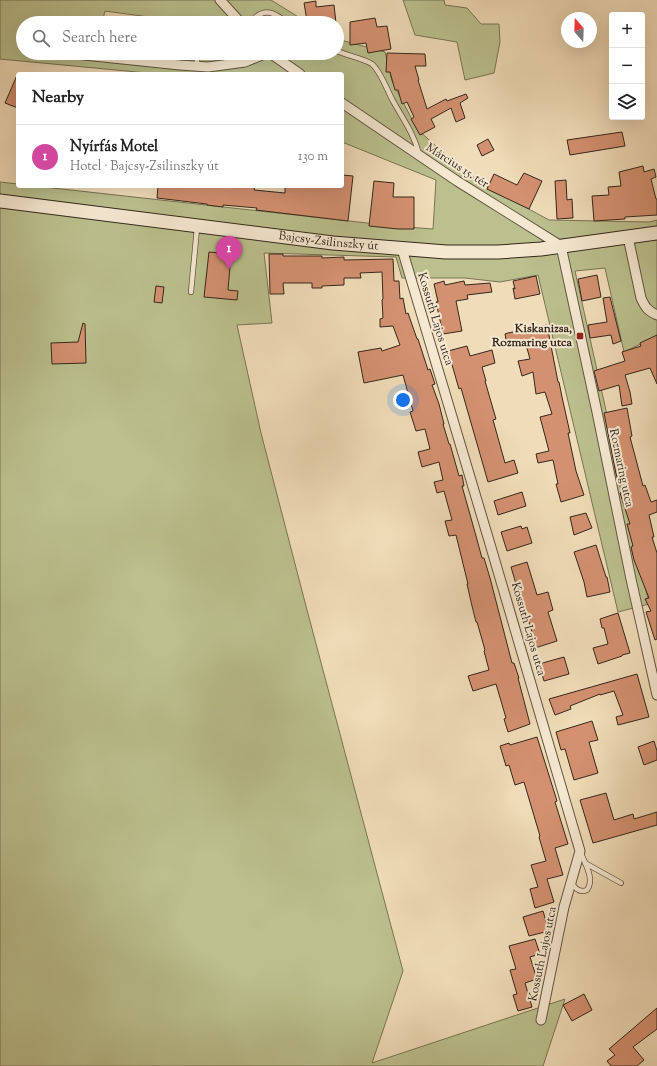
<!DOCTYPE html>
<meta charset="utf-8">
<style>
body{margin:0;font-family:"Sorts Mill Goudy",serif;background:#f6f6f6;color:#222}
.controls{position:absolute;right:12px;top:12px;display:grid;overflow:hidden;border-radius:4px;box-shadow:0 4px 16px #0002}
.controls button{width:36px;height:36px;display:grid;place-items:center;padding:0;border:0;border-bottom:1px solid #e0e0e0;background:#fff;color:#222;font:20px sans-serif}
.compass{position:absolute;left:561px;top:12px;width:36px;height:36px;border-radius:50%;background:#fff;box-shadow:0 4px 16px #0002;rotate:341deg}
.you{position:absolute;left:403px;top:400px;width:14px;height:14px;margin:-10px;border:3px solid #fff;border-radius:50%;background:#1a73e8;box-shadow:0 0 0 6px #1a73e833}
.badge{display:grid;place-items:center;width:26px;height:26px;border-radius:50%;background:#8f2418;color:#fff;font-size:13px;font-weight:700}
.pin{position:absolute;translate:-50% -33px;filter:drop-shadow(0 1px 2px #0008)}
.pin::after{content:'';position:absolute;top:21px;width:14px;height:12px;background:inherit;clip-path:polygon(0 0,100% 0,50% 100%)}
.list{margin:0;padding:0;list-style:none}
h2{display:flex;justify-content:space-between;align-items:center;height:52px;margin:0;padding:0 16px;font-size:17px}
h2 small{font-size:13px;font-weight:400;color:#767676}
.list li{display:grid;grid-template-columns:26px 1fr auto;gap:12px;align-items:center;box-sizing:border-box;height:64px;padding:0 16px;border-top:1px solid #e0e0e0}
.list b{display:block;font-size:15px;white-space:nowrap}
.list p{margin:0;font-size:13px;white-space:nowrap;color:#767676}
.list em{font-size:13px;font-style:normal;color:#767676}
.icon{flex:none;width:22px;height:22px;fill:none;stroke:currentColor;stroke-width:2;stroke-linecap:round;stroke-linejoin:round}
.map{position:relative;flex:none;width:657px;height:1066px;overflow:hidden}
.search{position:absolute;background:#fff;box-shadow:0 4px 16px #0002;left:16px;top:16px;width:328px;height:44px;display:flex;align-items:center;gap:10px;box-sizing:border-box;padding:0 14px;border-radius:22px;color:#767676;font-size:15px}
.panel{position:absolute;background:#fff;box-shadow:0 4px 16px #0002;left:16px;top:72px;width:328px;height:116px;border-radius:4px}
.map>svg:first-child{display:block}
</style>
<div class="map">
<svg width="657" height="1066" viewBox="0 0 657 1066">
<rect width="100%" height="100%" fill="#f0dcb8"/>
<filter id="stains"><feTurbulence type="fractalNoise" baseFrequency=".005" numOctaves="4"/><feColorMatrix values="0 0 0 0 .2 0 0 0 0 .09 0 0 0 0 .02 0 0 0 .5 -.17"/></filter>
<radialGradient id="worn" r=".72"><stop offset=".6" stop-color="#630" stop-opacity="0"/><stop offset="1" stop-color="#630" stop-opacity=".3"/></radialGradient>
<g fill="#bbc08e" stroke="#787454">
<polygon points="0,0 271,0 308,23 171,23 171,20 105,11 102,23 23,23 23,53 150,53 168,55 169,53 337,53 337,39 385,52 392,81 417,129 456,164 483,184 549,220 649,222 657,220 657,336 624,352 605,268 575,271 649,604 618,612 538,275 500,282 465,278 402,278 396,257 264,253 272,323 237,325 261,433 307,610 403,971 372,1063 565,999 543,1066 0,1066 0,182 18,184 18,186 35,186 394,226 433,229 436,180 342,142 342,74 158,74 0,59"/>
<polygon points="403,0 444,0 445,5 467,8 481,24 499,24 500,42 494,73 465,80 457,42 415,35"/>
</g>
<g fill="#d49171" stroke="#34271b">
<polygon points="316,1 316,7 334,5 336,23 325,23 325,19 307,21 304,3"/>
<polygon points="375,18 377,27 387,26 391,49 368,53 366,43 350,45 350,22"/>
<polygon points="387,53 425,54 426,66 415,66 419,80 418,80 427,109 446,99 447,101 466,94 468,98 460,103 465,118 456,122 451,108 431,119 435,127 420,135 411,119 414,117 407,102 402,104 398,90 395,90 390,72 386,72"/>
<polygon points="18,73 18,108 5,103"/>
<polygon points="622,132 625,146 570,155 567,140"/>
<polygon points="488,139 494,150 482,156 477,145"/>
<polygon points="643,166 644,172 654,169 656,177 651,179 656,199 657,199 657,215 625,217 625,219 594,221 592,196 609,195 608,187 621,186 619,172"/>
<polygon points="524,173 542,181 529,209 487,189 494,174 517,185"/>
<polygon points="342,175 353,176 348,221 256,210 257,208 223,205 223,207 207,205 207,204 157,198 158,186 255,186 254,190 285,193 285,186 342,186"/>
<polygon points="566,180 567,200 572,199 573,218 557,219 555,181"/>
<polygon points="374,181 394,183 393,197 414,197 414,229 398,229 369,226"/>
<polygon points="209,252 231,254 228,290 238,291 237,300 204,297"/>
<polygon points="269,254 283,254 283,256 322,256 322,258 344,257 344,260 393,259 394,281 399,281 400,299 403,298 406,314 408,313 417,339 418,339 428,370 430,369 435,384 432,385 439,404 444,424 443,424 449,444 450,444 459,476 462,475 464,486 462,486 476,536 482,558 484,558 490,578 512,663 514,663 519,678 518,678 530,724 508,732 504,719 506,718 496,684 473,691 468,676 489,670 484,651 485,650 477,622 476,622 472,606 467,584 468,584 456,535 449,536 445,521 452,520 444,491 437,493 434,482 443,480 439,462 422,467 418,452 430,449 425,429 416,431 410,412 413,411 403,375 364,383 358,352 381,348 382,351 400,345 393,326 380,327 380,319 383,318 382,300 383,299 382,272 360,273 361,278 344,278 344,285 322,286 322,288 312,288 312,283 283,283 284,294 270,294"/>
<polygon points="597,275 601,297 582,301 578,279"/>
<polygon points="536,276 540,294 515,299 513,288 515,289 513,281"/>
<polygon points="444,281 445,285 464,281 465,285 490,283 492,292 467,295 468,299 456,301 462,331 443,334 436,302 438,302 434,284"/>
<polygon points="156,286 164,287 162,303 154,302"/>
<polygon points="610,297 621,341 613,344 611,335 590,338 588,325 607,322 603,298"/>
<polygon points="83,323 85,324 86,363 52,364 51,343 78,342"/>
<polygon points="547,325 558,382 559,382 562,397 570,433 568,433 576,471 584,495 561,502 556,484 558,484 553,460 538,463 536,454 549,451 540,417 552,414 545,392 536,394 533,372 522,376 518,361 530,359 525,341 507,345 505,334 508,333"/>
<polygon points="657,335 657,384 650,368 625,375 630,392 632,404 622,406 619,385 599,391 594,371 625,361 622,352 641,346 640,343"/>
<polygon points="467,346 470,356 492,350 495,363 482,367 486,381 485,381 496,419 493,420 505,463 514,460 518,473 488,482 461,388 459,389 448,351"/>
<polygon points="627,408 632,436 630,437 643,486 645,485 651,502 657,500 657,512 649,515 654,537 652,537 657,553 657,639 655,640 646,612 651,611 645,599 649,598 634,560 631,547 633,546 627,524 630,524 620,493 622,492 616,474 604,413"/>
<polygon points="522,492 526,506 498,515 494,501"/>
<polygon points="586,513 592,528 574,535 570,517"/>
<polygon points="521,526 522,529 527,527 532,543 507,551 501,532"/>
<polygon points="596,545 606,577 607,577 610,592 587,597 584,582 574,552"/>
<polygon points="527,562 537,595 548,592 553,610 548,612 557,641 535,648 530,632 532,632 517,584 516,584 511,567"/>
<polygon points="618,613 630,653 622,655 622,656 598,664 593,648 608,644 604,628 602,628 600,619"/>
<polygon points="564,657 569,674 544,681 539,664"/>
<polygon points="637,674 649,717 618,725 616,717 623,715 614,691 600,695 600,694 570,706 571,709 555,715 549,699"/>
<polygon points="592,721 598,740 589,742 598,773 574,780 565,749 561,750 556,732"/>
<polygon points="537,737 557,801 555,802 568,844 555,848 563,875 547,879 554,902 535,908 530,889 538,887 531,865 546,861 539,837 540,836 524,782 515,785 509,765 506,766 500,746 509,743 510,745"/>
<polygon points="654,741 657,751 657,760 644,765 638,747"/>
<polygon points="606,793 614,820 633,814 634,819 657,812 657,825 593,843 580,800"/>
<polygon points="543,911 549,931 529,936 523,917"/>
<polygon points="535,939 540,954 530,957 537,979 525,983 532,1007 518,1011 513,995 517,994 510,970 516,969 509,946"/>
<polygon points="584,994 592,1010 572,1021 563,1005"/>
<polygon points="657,1008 657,1029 633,1047 644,1060 637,1066 611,1066 607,1061 615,1055 609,1049"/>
</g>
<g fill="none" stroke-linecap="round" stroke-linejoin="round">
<g stroke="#635442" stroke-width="6">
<g id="lane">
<path d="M250 23C263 6 274 12 288 23"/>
<path d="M337 51C346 55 365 59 372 64 381 72 387 90 393 101 403 119 414 134 419 154"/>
<polyline points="197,53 197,67"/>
<polyline points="191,292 197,228"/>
<polyline points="585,863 621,883"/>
<path d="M571 882C575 889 580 893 587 890 595 879 585 864 581 853"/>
</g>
</g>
<g stroke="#635442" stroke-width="11">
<g id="street">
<polyline points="220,0 241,23"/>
<polyline points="65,53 180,65 208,67 245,62 267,53"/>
<polyline points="270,53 300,74"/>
<polyline points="342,103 457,181 561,246 597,412 631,579 657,695"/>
<path d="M628 237 641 298C645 307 648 311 657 315"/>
<polyline points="402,249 490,544 580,851 564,907 541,1020"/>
</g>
</g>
<g stroke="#34271b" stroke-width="15">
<g id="secondary">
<path id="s1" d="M0 201 333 243 446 252H498L541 249 657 233"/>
</g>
</g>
<use href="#lane" stroke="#f5e8d1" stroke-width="4.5"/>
<use href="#street" stroke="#f5e8d1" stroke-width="9"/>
<use href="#secondary" stroke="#f5e8d1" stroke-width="13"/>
</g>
<rect fill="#8f2418" stroke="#f5e8d1" stroke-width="1.5" x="576" y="332" width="8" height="8" rx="2"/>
<g text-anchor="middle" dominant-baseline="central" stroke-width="4" stroke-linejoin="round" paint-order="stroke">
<g font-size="12" fill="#34271b" stroke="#f5e8d1">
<text transform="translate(457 166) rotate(33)">Március 15. tér</text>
<text stroke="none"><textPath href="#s1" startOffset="331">Bajcsy-Zsilinszky út</textPath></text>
<text transform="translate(435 319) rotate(73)">Kossuth Lajos utca</text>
<text transform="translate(621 468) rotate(78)">Rozmaring utca</text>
<text transform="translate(528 629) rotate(74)">Kossuth Lajos utca</text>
<text transform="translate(543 954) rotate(-78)">Kossuth Lajos utca</text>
</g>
<g font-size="12" font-weight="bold" fill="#34271b" stroke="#f5e8d1" text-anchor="end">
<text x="572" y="329">Kiskanizsa,<tspan x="572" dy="14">Rozmaring utca</tspan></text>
</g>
</g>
<rect width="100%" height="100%" filter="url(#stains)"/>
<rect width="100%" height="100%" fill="url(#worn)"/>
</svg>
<div class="controls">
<button>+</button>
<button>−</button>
<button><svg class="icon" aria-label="layers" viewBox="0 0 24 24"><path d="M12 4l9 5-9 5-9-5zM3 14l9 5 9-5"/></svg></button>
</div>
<svg class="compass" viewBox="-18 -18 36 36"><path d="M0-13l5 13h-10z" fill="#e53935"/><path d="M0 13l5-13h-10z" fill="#767676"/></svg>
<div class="you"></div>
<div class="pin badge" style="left:229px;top:269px;background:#d1479c">1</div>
<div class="search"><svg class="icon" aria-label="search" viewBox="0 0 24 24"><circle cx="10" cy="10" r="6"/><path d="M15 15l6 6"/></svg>Search here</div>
<section class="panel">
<h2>Nearby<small></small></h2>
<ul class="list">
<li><span class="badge" style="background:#d1479c">1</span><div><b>Nyírfás Motel</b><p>Hotel · Bajcsy-Zsilinszky út</p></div><em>130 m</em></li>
</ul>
</section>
</div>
